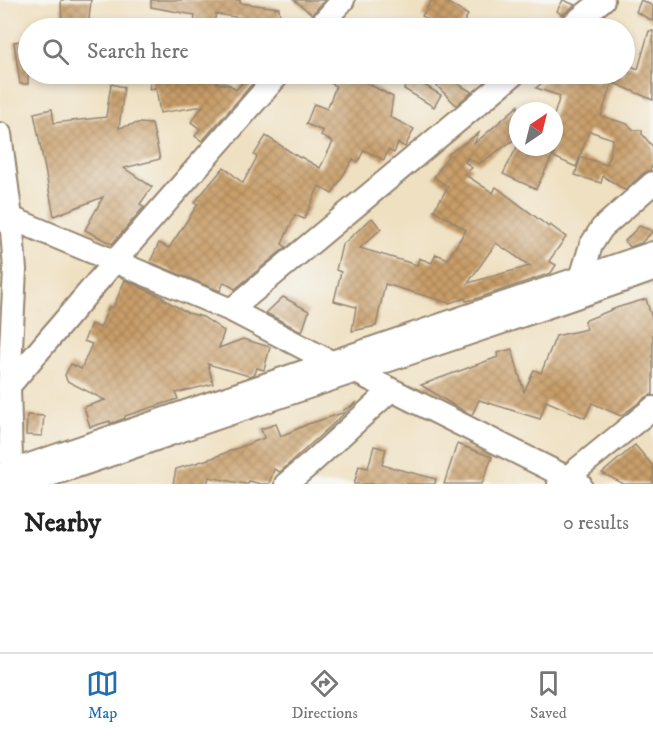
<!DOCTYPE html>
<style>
body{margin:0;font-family:"IM FELL DW Pica",serif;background:#f6f6f6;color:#222}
.compass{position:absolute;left:509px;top:102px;width:54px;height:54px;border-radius:50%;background:#fff;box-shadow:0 3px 9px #0003;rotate:35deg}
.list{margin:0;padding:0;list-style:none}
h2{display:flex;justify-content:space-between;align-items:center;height:78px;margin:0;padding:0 24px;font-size:26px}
h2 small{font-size:20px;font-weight:400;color:#767676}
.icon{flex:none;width:33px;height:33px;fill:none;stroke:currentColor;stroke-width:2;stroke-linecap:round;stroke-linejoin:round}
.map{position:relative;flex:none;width:653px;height:484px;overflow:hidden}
.search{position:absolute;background:#fff;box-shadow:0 3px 9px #0003;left:18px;right:18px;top:18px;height:66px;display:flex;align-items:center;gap:15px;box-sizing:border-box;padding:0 21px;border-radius:33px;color:#767676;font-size:22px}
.sheet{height:168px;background:#fff}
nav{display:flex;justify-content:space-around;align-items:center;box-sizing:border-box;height:84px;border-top:2px solid #e0e0e0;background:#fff;font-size:16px;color:#767676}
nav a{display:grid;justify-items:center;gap:3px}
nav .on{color:#1f6fb2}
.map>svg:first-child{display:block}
</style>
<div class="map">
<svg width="653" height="484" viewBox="0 0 653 484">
<defs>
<pattern id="building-cross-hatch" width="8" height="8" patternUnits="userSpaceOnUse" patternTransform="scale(1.5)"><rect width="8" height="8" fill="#c99e69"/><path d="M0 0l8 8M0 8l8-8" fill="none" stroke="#a48156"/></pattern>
</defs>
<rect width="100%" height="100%" fill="#f6f6f2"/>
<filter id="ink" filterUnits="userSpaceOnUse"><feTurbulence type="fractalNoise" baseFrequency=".0167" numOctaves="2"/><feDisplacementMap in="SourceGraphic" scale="12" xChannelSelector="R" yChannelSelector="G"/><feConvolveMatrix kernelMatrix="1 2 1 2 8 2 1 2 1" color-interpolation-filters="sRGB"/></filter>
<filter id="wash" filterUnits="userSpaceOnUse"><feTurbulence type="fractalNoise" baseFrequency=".008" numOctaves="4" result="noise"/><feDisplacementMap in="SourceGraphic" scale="24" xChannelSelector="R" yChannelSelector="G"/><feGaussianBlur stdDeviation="1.35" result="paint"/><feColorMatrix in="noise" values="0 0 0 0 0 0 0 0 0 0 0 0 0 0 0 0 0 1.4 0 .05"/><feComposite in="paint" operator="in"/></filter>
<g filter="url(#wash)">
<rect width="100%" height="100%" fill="#efe0c1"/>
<g id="blocks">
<g fill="url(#building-cross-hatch)" fill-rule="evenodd">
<polygon points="61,0 91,0 88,28 62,28"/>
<polygon points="151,0 240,0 240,3 279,8 281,28 259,28 260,24 241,23 242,18 216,14 213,28 194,25 195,15 151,7"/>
<polygon points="294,0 325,0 312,14"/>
<polygon points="432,0 443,0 468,15 460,28 442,28 422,16"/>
<polygon points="563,0 575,5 562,15 557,11"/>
<polygon points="641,0 653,6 653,21 636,12"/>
<polygon points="649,31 653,31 653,100 612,82 601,116 627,124 634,130 642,130 642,134 653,147 653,165 650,170 644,173 625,190 603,176 601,183 575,175 581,157 607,165 613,139 589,131 576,167 554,157 554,153 536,189 503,174 517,147 554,147 554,115 560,96 536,88 549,77 559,81 562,74 571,74 598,82 600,77 592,74 624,74 624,63 638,69"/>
<polygon points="28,40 28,84 20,84 14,42"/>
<polygon points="152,74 218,74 217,83 230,85 236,90 250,74 261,74 202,141 195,136 200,129 191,122 203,106 160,113 156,88 149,89"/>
<polygon points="313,74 350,74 393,97 390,117 414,129 405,147 398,143 394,153 388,150 384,160 364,150 358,162 353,159 332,194 319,186 304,219 295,215 282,244 286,247 235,289 224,282 220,291 150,262 159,243 169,248 198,204 194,203 224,167 243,183 257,157 254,155 266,136 300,158 301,157 320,168 333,142 321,136 323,131 306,124 314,104 327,109 336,86"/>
<polygon points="440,74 441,74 472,92 456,105 434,83"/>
<polygon points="411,77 441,95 434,107 404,89"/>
<polygon points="111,84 124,87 119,128 138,123 152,124 160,159 124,168 152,187 140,204 144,207 112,244 85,230 103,197 54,216 34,113 52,109 54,123 106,117"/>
<path d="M518 106V137L479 164 467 158 465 162 472 168 464 174 493 193 496 187 549 227 550 225 566 237 549 261 556 265 551 273 475 299 466 301 465 298 449 303 385 284 376 326 352 331 356 307 334 301 341 272 336 270 342 245 372 218 381 229 360 248 417 265 419 258 432 263 436 254 448 259 466 230 434 210 448 187 434 177 450 153 479 133 474 144ZM496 243 530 266 468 283Z"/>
<polygon points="639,226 653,231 641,243 630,247 625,241"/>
<polygon points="125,280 164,298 163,299 188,313 203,317 224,331 219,348 243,339 270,347 264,370 257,368 255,374 249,376 208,364 213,384 176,393 178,399 125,416 125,418 115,422 110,423 110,421 90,427 84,407 105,400 67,381 65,375 71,364 81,369 92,344 84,341 91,324 100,328 109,307 113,308"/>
<polygon points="283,297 309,311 302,332 266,313"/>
<polygon points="646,299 653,322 653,394 645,398 621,416 592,403 585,418 546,401 540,419 479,400 472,415 453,405 421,385 498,357 497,353 512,349 524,392 534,370 541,373 556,336 587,329 584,321 616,308"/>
<polygon points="357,402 280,472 274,469 269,484 261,484 249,481 248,484 245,484 209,477 207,484 173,484 176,469 212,458 264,438 261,429 276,424 281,436 308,424 343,413 344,410"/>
<polygon points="27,415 44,416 42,436 26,435"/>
<polygon points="457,444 492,457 482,484 444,484"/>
<polygon points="635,445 653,466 653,484 624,484 602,473"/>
<polygon points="374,446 386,449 382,465 436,479 435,484 354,484 359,466 368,468"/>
</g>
</g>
</g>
<g filter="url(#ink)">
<use href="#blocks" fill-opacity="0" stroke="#958570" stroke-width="1.5"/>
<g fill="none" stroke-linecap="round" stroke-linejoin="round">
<g stroke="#958570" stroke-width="26">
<g id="minor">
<polyline points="318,28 343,0"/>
<polyline points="568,28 603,0"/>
<polyline points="0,134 11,218 15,270 9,386 11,460 15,484"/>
<polyline points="0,219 11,218 231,310 331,362 354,371 580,484"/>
<polyline points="581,278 591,245 602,228 653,183"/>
<polyline points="231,310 514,74"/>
<polyline points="9,386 115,261 279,74"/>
<polyline points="0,475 653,253"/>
<path d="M22 484C104 458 185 428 267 401 396 357 525 316 653 270"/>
<polyline points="286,484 310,464 391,390"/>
<polyline points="559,484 653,408"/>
</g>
</g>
<use href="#minor" stroke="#fff" stroke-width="22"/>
</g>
</g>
</svg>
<svg class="compass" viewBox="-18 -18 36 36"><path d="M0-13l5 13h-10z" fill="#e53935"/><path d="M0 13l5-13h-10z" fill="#767676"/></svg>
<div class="search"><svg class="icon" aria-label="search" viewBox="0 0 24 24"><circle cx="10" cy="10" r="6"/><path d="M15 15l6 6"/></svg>Search here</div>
</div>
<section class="sheet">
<h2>Nearby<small>0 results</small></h2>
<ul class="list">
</ul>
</section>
<nav>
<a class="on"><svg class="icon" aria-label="map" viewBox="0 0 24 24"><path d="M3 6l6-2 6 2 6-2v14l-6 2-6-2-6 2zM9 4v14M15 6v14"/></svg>Map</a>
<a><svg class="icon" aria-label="directions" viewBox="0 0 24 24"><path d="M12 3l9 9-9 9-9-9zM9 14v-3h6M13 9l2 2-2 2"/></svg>Directions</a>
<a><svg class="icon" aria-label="saved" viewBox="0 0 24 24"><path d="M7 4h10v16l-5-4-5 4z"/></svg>Saved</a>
</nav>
